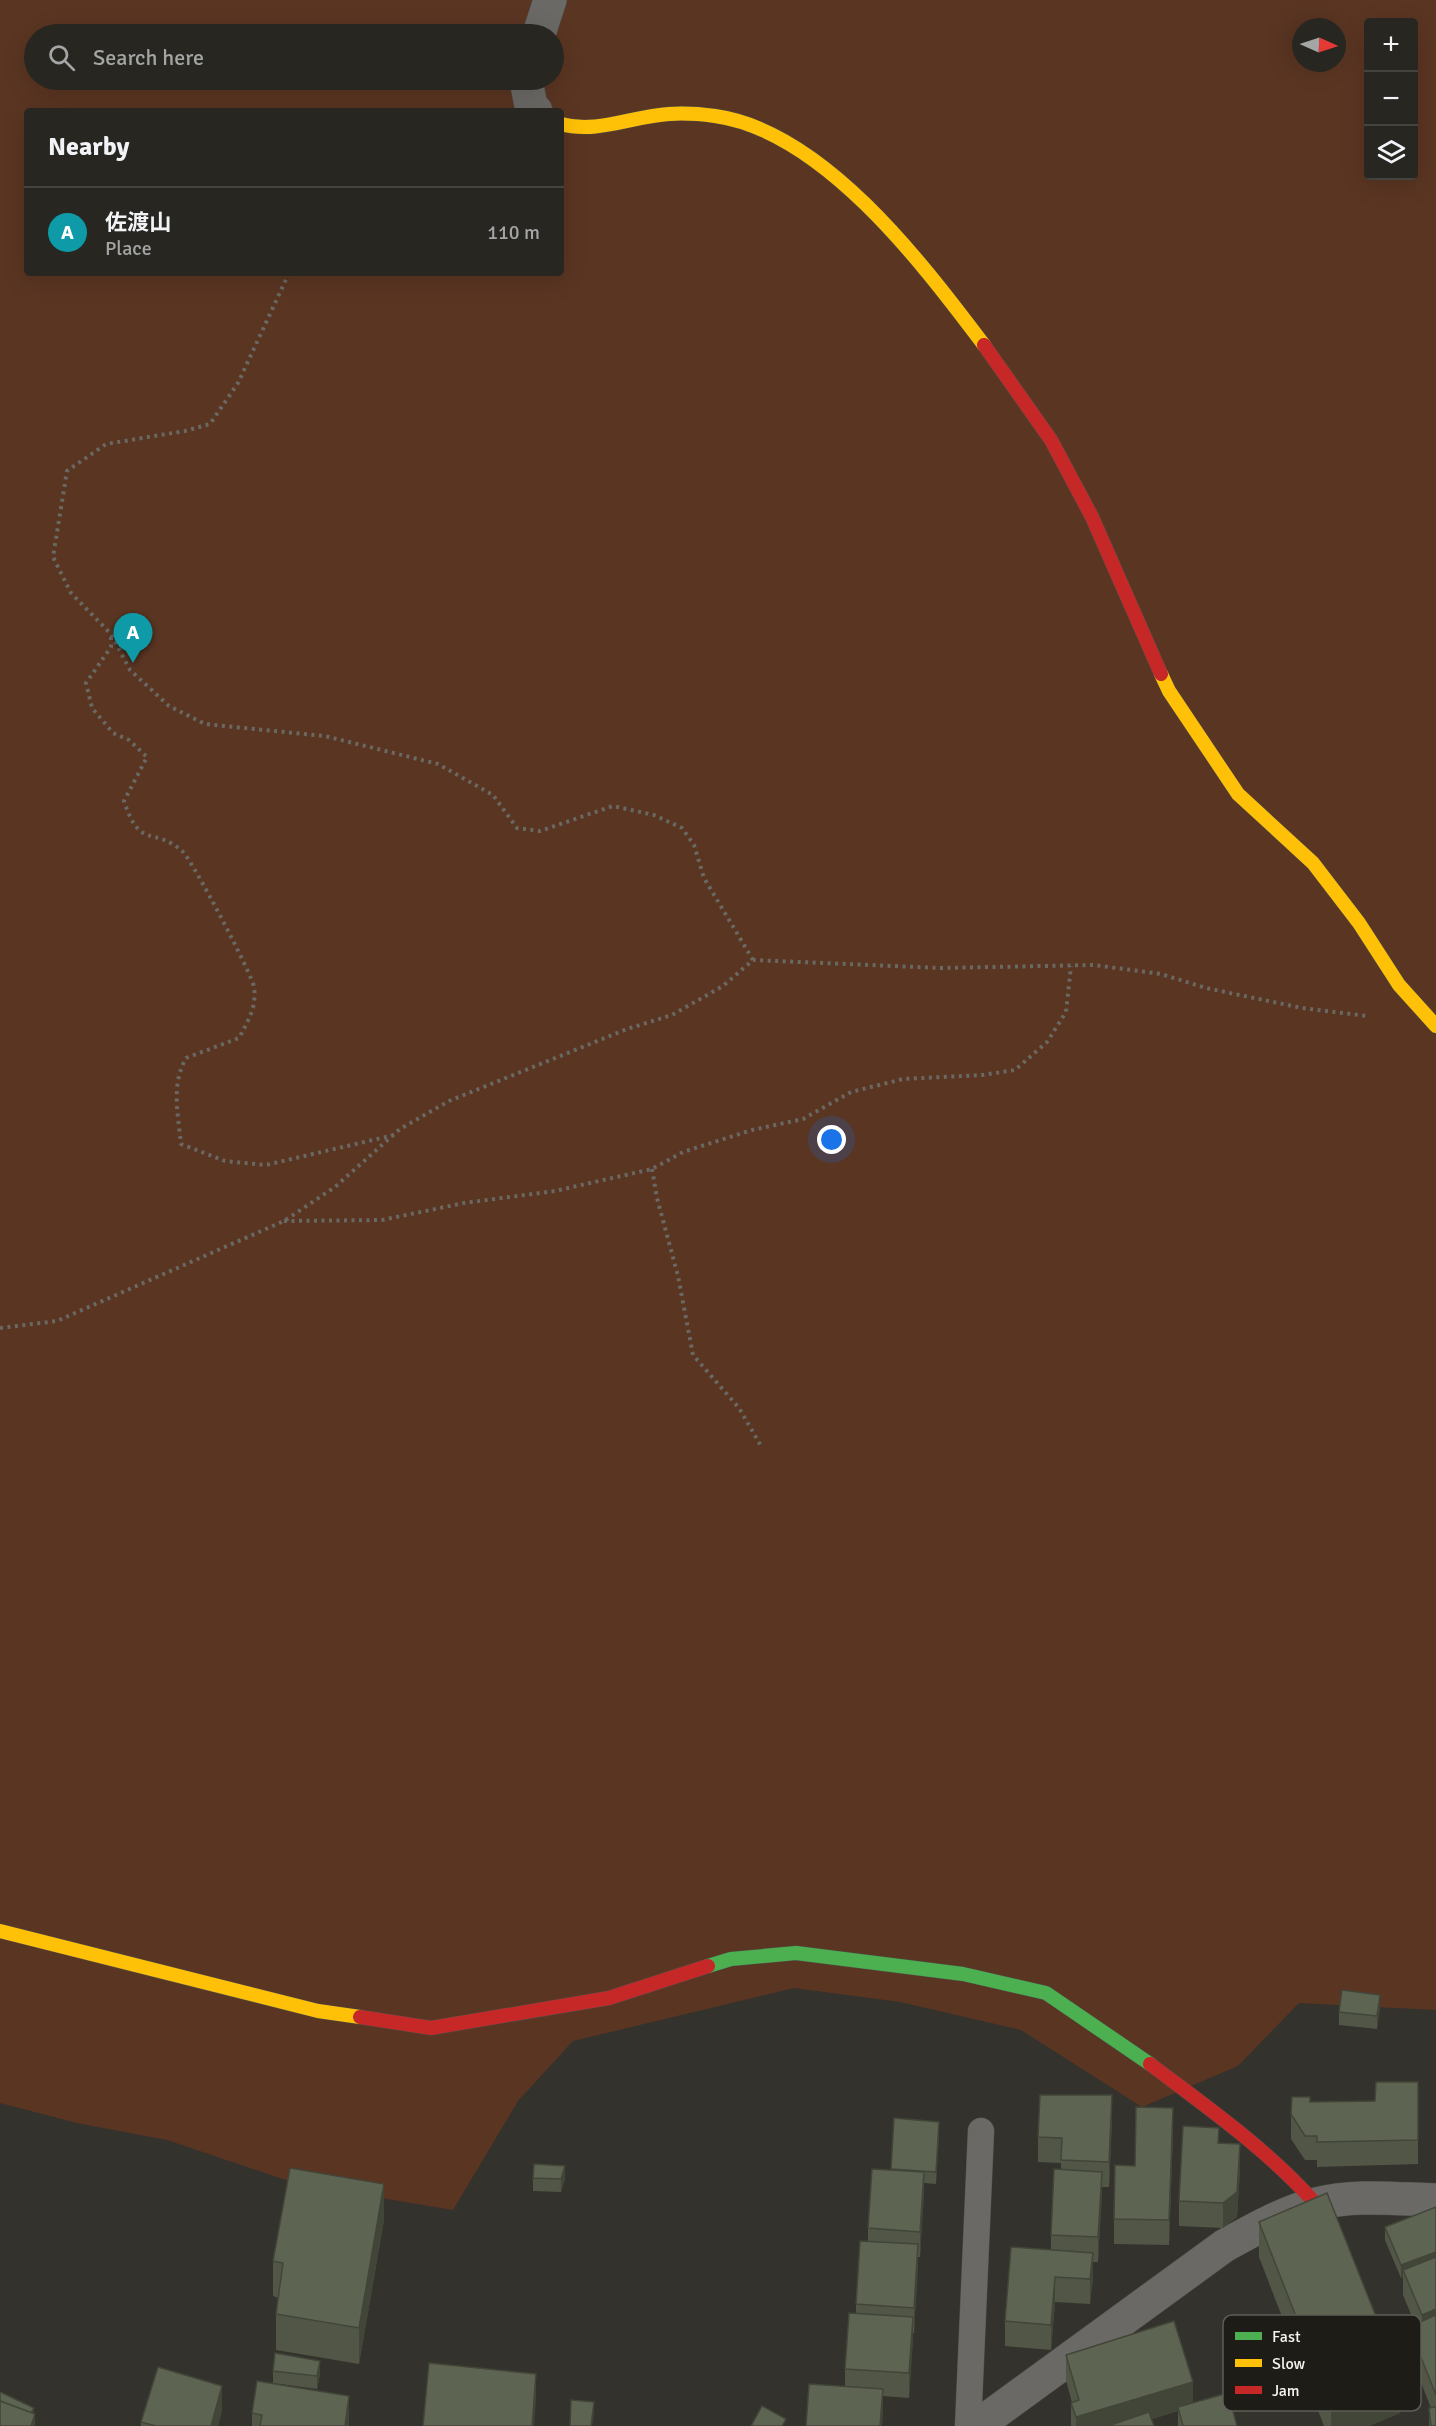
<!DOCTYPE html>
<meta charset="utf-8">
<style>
body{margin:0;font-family:Signika,"Noto Sans JP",sans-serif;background:#33322e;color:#f1f3f6}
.controls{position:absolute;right:18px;top:18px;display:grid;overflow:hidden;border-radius:6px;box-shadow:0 6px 24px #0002}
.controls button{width:54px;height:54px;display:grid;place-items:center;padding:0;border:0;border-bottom:2px solid #43433f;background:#272621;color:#f1f3f6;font:30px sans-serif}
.compass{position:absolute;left:1292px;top:18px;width:54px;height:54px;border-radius:50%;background:#272621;box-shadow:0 6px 24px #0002;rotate:93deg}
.you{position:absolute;left:832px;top:1140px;width:21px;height:21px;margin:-15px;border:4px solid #fff;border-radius:50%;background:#1a73e8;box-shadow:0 0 0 9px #1a73e833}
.badge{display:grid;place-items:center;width:39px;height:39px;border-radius:50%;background:#b1b0a9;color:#fff;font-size:20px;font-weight:700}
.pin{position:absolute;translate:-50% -50px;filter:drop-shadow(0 2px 3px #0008)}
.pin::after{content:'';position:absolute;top:32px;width:21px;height:18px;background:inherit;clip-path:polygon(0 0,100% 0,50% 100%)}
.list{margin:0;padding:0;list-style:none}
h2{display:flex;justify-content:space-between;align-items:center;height:78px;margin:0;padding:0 24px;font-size:26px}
h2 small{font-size:20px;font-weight:400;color:#a4a5a5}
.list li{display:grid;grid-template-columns:39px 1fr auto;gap:18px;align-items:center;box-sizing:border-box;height:90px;padding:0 24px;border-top:2px solid #43433f}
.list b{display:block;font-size:22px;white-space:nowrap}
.list p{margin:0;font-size:20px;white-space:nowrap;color:#a4a5a5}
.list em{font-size:20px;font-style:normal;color:#a4a5a5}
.icon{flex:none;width:33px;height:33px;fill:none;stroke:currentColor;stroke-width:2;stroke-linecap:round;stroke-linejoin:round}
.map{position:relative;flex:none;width:1436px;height:2426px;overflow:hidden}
.search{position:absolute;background:#272621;box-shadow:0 6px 24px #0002;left:24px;top:24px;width:540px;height:66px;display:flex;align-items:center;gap:15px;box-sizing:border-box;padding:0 21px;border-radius:33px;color:#a4a5a5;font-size:22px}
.panel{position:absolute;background:#272621;box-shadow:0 6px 24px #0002;left:24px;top:108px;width:540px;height:168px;border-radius:6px}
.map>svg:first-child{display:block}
</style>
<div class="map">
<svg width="1436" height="2426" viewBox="0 0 1436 2426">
<rect width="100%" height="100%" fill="#34322c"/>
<path fill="#5a3522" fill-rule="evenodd" d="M0 0H1436V2010L1299 2003 1238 2066 1142 2107 1021 2030 900 2002 794 1988 573 2041 518 2101 453 2210 298 2184 167 2140 77 2123 0 2103ZM1368 22H1414V176H1368ZM1301 27H1337V63H1301ZM34 34H554V80H34ZM27 111H561V273H27Z"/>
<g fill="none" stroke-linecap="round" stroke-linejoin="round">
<g stroke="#4f4e48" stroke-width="27">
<polyline id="lane" points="968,2426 981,2131"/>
</g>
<g stroke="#4f4e48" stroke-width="34">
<g id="street">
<polyline points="539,34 550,0"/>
<polyline points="526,80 531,106 536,111"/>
<path d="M977 2426 1224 2246C1253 2230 1284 2212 1316 2204 1355 2194 1397 2199 1436 2200"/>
</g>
</g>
<g stroke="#4f4e48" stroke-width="15">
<polyline id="fast" points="708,1966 731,1959 796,1953 963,1974 1046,1993 1150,2064"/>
</g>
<g stroke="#4f4e48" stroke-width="15">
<g id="slow">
<path d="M561 124C597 134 633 116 669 114 683 113 700 114 715 116 823 131 922 263 984 345"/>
<polyline points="1161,674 1169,691 1238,794 1313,863 1359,923 1399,985 1436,1026"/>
<polyline points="0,1931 318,2011 360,2017"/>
</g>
</g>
<g stroke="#4f4e48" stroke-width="15">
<g id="jam">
<polyline points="984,345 1051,440 1092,517 1161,674"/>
<polyline points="360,2017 431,2028 609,1998 708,1966"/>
<path d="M1150 2064C1208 2108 1267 2149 1316 2204"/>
</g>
</g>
<g stroke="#696862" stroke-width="4" stroke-dasharray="3 4.5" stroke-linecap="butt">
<polyline points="289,273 238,383 210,424 185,431 106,444 67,471 53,557 71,593 111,634 130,670 169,706 205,724 325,736 438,764 493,795 517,828 540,831 613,806 654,815 682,828 694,845 704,878 753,960"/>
<path d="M111 637V647L86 683 92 708 113 733 129 740 147 757 124 801C140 851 153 825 183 852 192 860 252 974 254 987 257 1007 248 1021 239 1038L186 1058C171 1085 178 1114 181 1144L225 1161 266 1165 394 1135"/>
<polyline points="652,1169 657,1198 678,1276 693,1355 739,1408 761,1446"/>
<polyline points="284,1221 382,1220 464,1203 555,1191 652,1169 683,1152 752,1130 803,1119 851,1092 903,1079 982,1075 1015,1070 1047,1042 1066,1012 1071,966"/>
<polyline points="0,1328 57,1321 284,1221 335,1187 400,1129 449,1101 627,1029 672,1015 723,986 753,960 940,968 1094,965 1161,974 1206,988 1302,1008 1367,1016"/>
</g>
<use href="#lane" stroke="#6b6965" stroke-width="26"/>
<use href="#street" stroke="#6b6965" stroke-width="33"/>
<use href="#fast" stroke="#4caf50" stroke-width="14"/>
<use href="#slow" stroke="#ffc107" stroke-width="14"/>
<use href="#jam" stroke="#c62828" stroke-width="14"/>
</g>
<g fill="#515647">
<polygon points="1380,2007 1377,2029 1339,2025 1339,2012"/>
<polygon points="1418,2082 1418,2164 1317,2167 1317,2160 1305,2160 1291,2139 1291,2114 1310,2102 1375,2101"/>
<polygon points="894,2118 939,2134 936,2184 924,2183 920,2257 918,2257 914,2333 913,2333 909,2398 883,2396 883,2413 845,2386 845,2369 856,2313 856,2304 868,2241 868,2228 891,2170"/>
<polygon points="1112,2120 1109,2187 1102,2187 1098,2262 1093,2262 1093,2278 1090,2304 1055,2302 1051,2350 1005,2346 1005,2321 1051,2250 1051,2235 1061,2169 1061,2163 1038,2162 1038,2137"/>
<polygon points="1173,2133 1169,2245 1114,2244 1114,2219 1135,2166"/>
<polygon points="1219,2143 1240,2169 1237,2217 1223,2228 1179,2226 1179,2201"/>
<polygon points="533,2178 565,2179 561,2192 533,2191"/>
<polygon points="1436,2207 1436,2426 1429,2426 1429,2408 1431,2408 1409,2352 1409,2327 1415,2324 1403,2295 1403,2277 1401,2278 1385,2240 1385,2227"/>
<polygon points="384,2220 359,2364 276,2350 276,2314 278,2298 273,2296 273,2261"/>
<polygon points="1259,2222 1400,2413 1369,2426 1324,2426 1259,2257"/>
<polygon points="1066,2355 1193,2403 1237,2426 1178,2426 1178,2411 1152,2419 1154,2426 1071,2426 1071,2403 1072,2403 1066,2380"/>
<polygon points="273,2371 320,2374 317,2389 273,2383"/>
<polygon points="222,2410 218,2426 141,2426 141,2422"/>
<polygon points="252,2413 349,2421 349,2426 252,2426"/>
</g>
<g fill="#424639">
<polygon points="1380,1995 1380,2007 1377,2029 1377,2016"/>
<polygon points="1112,2095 1112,2120 1109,2187 1109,2162"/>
<polygon points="1173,2108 1173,2133 1169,2245 1169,2220"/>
<polygon points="939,2122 939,2134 936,2184 936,2172"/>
<polygon points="1240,2144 1240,2169 1237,2217 1223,2228 1223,2203"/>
<polygon points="565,2166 565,2179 561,2192 561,2179"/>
<polygon points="924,2172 924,2197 920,2257 920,2232"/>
<polygon points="1102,2172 1102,2196 1098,2262 1098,2237"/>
<polygon points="384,2184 384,2220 359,2364 359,2328"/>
<polygon points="918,2244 918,2269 914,2333 914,2308"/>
<polygon points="1436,2252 1436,2264 1403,2270 1403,2277 1401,2278 1401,2265"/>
<polygon points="1093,2253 1093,2278 1090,2304 1090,2279"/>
<polygon points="1055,2277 1055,2302 1051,2350 1051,2325"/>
<polygon points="1436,2309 1436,2334 1422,2339 1422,2315"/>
<polygon points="913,2317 913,2342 909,2398 909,2373"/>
<polygon points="320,2361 320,2374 317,2389 317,2376"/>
<polygon points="536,2374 536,2399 534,2426 532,2426"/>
<polygon points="1400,2377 1400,2413 1369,2426 1331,2426 1331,2406"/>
<polygon points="1193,2382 1193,2406 1178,2407 1178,2411 1129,2426 1076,2426 1076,2417"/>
<polygon points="222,2386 222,2410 218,2426 211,2426"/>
<polygon points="883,2389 883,2413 882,2426 880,2426"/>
<polygon points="349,2396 349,2426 345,2426"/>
<polygon points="594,2402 594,2415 592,2426 591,2426"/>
<polygon points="34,2408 34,2419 35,2414 35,2426 31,2426 28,2420"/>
</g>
<g fill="#5e6452" stroke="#424639" stroke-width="1.5">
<polygon points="1342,1990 1380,1995 1377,2016 1339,2012"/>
<polygon points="1376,2082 1418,2082 1418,2140 1317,2142 1317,2136 1305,2136 1291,2114 1292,2097 1310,2097 1310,2102 1375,2101"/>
<polygon points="1040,2095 1112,2095 1109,2162 1061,2160 1062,2138 1038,2137"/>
<polygon points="1136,2107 1173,2108 1169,2220 1114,2219 1115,2165 1135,2166"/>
<polygon points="894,2118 939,2122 936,2172 891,2169"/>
<polygon points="1183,2126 1219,2128 1218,2143 1240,2144 1237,2192 1223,2203 1179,2201"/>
<polygon points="534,2164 565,2166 561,2179 533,2178"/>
<polygon points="290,2168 384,2184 359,2328 276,2314 283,2263 273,2261"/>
<polygon points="872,2169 924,2172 920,2232 868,2228"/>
<polygon points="1054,2169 1102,2172 1098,2237 1051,2235"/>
<polygon points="1327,2193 1400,2377 1331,2406 1259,2222"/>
<polygon points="1436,2207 1436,2252 1401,2265 1385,2227"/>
<polygon points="860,2241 918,2244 914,2308 856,2304"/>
<polygon points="1011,2247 1093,2253 1090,2279 1055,2277 1051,2325 1005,2321"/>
<polygon points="1436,2257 1436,2309 1422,2315 1403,2270"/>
<polygon points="849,2313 913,2317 909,2373 845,2369"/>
<polygon points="1436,2315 1436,2395 1409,2327"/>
<polygon points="1174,2321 1193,2382 1076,2417 1071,2403 1079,2400 1066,2355"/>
<polygon points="275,2353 320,2361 317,2376 273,2371"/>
<polygon points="429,2363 536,2374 532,2426 423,2426"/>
<polygon points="158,2367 222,2386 211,2426 156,2426 141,2422"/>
<polygon points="257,2381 349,2396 345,2426 260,2426 262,2415 252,2413"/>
<polygon points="809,2384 883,2389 880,2426 806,2426"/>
<polygon points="0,2392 34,2408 31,2413 0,2401"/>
<polygon points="1228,2393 1237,2426 1183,2426 1178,2407"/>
<polygon points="571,2400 594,2402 591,2426 570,2426"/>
<polygon points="0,2401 35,2414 31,2426 0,2426"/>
<polygon points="762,2406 786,2419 782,2426 751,2426"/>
<polygon points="1436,2407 1436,2426 1431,2426 1429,2408"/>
<polygon points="1149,2412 1154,2426 1108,2426"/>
</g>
<rect x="1223" y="2315" width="198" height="96" rx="9" fill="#1d1c16" stroke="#5e5d56" stroke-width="1.5"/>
<rect x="1235" y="2332" width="27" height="8" fill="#4caf50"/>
<rect x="1235" y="2359" width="27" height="8" fill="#ffc107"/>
<rect x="1235" y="2386" width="27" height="8" fill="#c62828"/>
<g font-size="16" fill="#f5f4ec">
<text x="1272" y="2342">Fast</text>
<text x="1272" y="2369">Slow</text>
<text x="1272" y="2396">Jam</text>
</g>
</svg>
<div class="controls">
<button>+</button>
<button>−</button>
<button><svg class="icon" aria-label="layers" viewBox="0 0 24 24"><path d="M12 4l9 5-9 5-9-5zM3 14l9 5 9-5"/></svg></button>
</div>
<svg class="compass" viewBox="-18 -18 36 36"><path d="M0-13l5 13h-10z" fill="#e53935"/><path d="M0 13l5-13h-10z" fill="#a4a5a5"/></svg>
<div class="you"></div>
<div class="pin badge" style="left:133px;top:663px;background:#0f9aa8">A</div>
<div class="search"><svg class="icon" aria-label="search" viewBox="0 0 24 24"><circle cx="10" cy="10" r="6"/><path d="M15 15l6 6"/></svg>Search here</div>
<section class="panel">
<h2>Nearby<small></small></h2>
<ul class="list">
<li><span class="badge" style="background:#0f9aa8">A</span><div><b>佐渡山</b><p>Place</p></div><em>110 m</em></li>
</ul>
</section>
</div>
